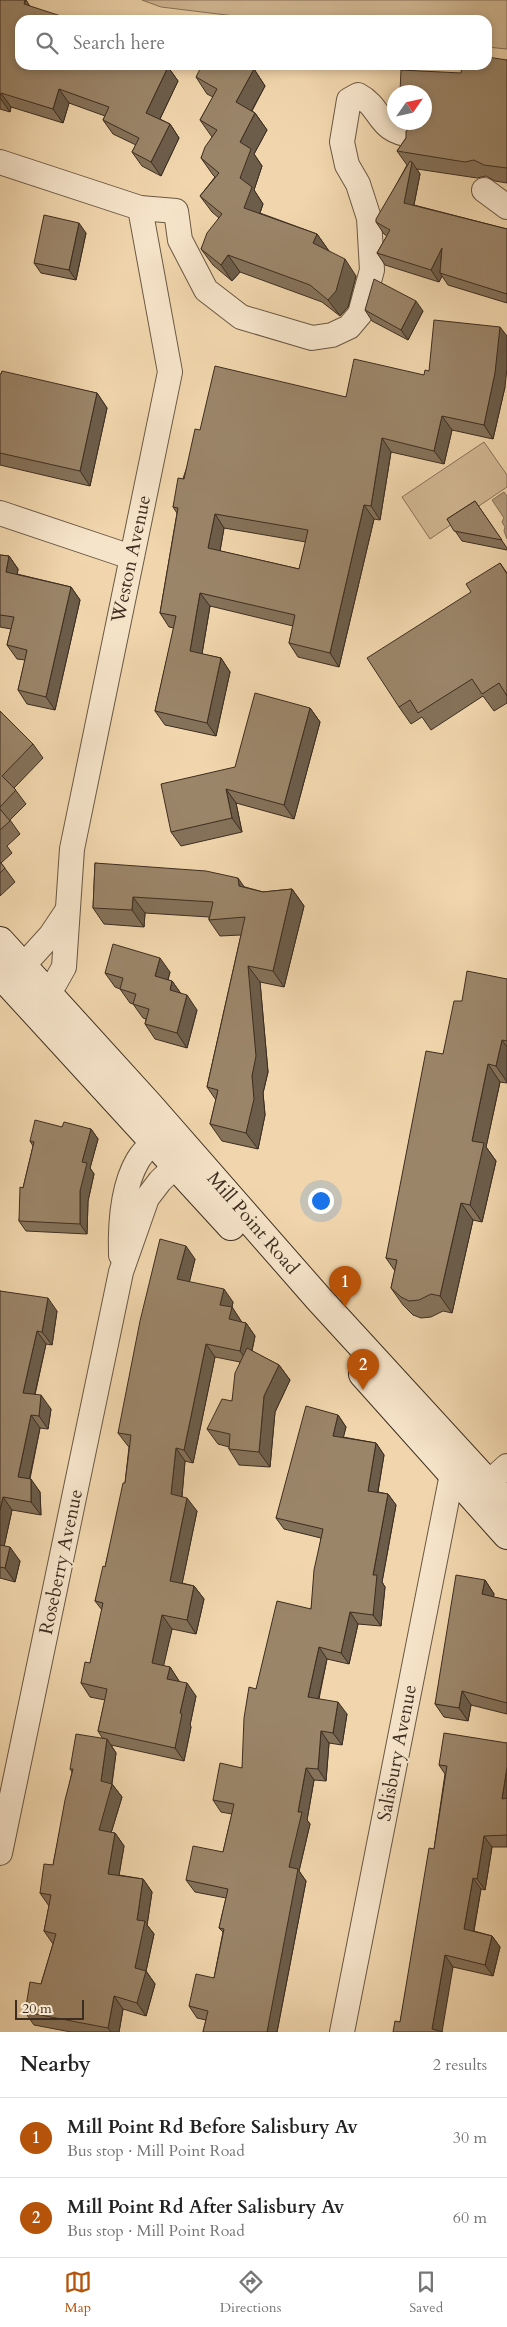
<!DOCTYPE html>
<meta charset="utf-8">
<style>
body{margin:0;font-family:Cardo,serif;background:#f2f2f2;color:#222}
.compass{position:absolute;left:387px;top:85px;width:45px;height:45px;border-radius:50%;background:#fff;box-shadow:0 2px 8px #0003;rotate:56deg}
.scale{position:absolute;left:15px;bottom:12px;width:69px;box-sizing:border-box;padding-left:5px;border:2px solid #3d2d20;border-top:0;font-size:14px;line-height:18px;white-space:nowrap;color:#3d2d20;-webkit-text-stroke:4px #f6e4ca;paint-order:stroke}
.you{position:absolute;left:320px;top:1200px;width:18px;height:18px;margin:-12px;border:4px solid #fff;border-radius:50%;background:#1a73e8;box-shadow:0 0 0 8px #1a73e833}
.badge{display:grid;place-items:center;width:32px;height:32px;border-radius:50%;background:#b45309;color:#fff;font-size:16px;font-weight:700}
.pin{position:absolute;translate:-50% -41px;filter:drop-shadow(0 1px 2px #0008)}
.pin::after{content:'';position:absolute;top:26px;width:18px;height:15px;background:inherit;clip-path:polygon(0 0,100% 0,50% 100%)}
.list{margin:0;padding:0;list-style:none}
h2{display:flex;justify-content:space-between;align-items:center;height:65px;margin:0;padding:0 20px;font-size:21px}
h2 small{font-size:16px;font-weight:400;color:#767676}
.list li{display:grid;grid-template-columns:32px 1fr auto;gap:15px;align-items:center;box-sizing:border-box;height:80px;padding:0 20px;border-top:1px solid #e0e0e0}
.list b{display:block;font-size:19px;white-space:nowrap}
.list p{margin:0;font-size:16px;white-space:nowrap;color:#767676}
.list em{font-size:16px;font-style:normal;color:#767676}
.icon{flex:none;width:28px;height:28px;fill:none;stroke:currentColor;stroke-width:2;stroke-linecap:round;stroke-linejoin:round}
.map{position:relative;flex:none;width:507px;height:2032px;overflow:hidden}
.search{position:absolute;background:#fff;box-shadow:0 2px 8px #0003;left:15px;right:15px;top:15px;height:55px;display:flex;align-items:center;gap:12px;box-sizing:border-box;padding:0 18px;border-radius:15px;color:#767676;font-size:19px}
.sheet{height:225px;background:#fff}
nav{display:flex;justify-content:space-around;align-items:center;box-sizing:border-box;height:70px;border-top:1px solid #e0e0e0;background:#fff;font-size:14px;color:#767676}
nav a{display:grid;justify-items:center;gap:2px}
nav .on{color:#b45309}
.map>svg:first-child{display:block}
</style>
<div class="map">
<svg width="507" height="2032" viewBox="0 0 507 2032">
<defs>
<pattern id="water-ripples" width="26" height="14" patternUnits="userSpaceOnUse" patternTransform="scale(1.25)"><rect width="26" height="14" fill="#b49d7d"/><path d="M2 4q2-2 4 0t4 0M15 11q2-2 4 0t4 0" fill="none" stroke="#948066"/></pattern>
</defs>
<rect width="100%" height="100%" fill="#f1d6ad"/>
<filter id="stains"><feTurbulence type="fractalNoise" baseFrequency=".004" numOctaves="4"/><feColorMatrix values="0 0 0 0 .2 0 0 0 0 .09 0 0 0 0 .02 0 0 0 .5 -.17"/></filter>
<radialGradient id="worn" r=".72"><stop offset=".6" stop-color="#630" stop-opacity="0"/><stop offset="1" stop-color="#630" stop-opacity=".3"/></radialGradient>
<g fill="#d2b995" stroke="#88735a">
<polygon points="142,0 507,0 507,49 487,47 487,20 267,20 161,7"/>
<polygon points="484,442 507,475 507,487 430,539 402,497"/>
</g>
<polygon fill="url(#water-ripples)" stroke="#847058" points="504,492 507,496 507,539 504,531 505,527 502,522 504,518 492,500"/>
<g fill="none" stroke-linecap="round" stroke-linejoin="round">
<g stroke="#6a5743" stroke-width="26">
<g id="minor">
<path d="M0 162 140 208 176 211 180 240 206 290 241 317 312 338 332 335 349 327 360 314 372 270 369 218 358 184 347 165 342 142 349 100 358 95C383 108 377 132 413 135"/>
<polyline points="484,190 507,207"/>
<polyline points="0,513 131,557"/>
<polyline points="11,979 51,935 67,911"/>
<polyline points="35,1005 55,983 64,967 72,849 170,372 140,208"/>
<path d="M121 1255C120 1224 122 1187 138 1160 145 1148 158 1138 168 1128"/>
<polyline points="474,1496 507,1466"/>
<polyline points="0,1853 121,1272 147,1198 160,1181 189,1153"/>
<polyline points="342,2032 452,1474"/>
</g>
</g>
<g stroke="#3d2d20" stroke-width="30">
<g id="secondary">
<polyline points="0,941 149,1105 318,1298 507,1504"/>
<polyline points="0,974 231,1226"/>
<polyline points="363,1374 507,1535"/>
</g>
</g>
<use href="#minor" stroke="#f6e4ca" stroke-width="24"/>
<use href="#secondary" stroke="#f6e4ca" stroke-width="28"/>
</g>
<g fill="#85725a" stroke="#3d2d20" fill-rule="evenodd">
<polygon points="0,0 26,0 29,6 168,67 178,81 160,119 170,124 179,138 161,176 142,166 132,152 136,145 113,134 103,120 105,116 69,103 63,123 11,107 10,112 0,109"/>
<polygon points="507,60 507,183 495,181 486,176 477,178 417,169 420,174 414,205 507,229 507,303 448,285 442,276 439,282 385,265 377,253 387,236 384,234 376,222 407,165 397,151 406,138 412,127 461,73"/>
<polygon points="254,69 265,86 252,111 255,113 267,130 254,154 262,166 254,190 263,204 260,213 317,234 329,251 356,276 348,307 340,316 322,302 240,272 232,281 213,265 201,249 219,218 212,212 200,196 215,177 213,175 201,158 212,137 200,120 213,97 207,94 196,77"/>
<polygon points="86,233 76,280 41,273 34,263"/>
<polygon points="365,310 423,311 408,340 372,321"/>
<polygon points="0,374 97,393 107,408 90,486 0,465"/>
<path d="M424 375 505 387 493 439 452 430 444 464 391 452 380 520 374 519 339 667 298 657 289 643 293 626 210 606 202 654 221 658 230 672 216 736 165 725 155 711 174 628 169 627 160 613 177 513 173 507 200 430 346 397ZM224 528 306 542 299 569 220 551Z"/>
<polygon points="475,501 507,548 507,550 462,541 447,519"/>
<polygon points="0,555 9,556 18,569 17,574 71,587 80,600 55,710 27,704 18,690 25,660 17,659 7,645 11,629 0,627"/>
<polygon points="500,563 507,573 507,703 494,711 483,696 431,730 422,717 411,724 399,707 471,592"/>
<polygon points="310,708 320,722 294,819 236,803 242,832 181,846 171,832 235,767"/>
<polygon points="0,711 33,744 43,758 14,788 26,804 10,820 20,834 7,846 12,853 1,863 15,882 0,896"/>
<polygon points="95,863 245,887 263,892 292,889 304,906 284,987 260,982 268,1072 263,1093 265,1115 258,1149 222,1141 210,1124 216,1100 207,1087 241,935 220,936 209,920 209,917 145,913 144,927 104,924 93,908"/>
<polygon points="170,972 168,980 172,981 181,994 197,1010 187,1048 155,1039 145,1024 146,1019 143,1018 133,1004 130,1003 120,989 115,987 105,973"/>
<polygon points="507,979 507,1083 500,1082 486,1147 496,1161 482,1222 473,1220 452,1313 443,1311 431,1317 421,1318 413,1315 403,1305 391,1288 395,1271 386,1258 443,1054 462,1001"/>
<polygon points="62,1127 91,1129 98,1139 90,1168 94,1174 88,1201 87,1234 26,1231 19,1221 23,1188 33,1146 30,1141"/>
<polygon points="195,1259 189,1282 233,1302 232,1307 241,1321 241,1322 246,1323 255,1336 252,1351 279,1365 290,1380 275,1412 270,1467 239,1465 229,1449 229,1447 218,1444 207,1429 232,1401 240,1362 215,1357 193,1463 185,1461 182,1496 197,1511 182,1583 194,1586 204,1599 196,1634 172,1629 163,1666 170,1667 179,1681 196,1696 190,1725 191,1727 184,1761 111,1745 116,1753 112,1784 122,1797 111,1833 115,1833 124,1846 119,1875 143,1879 152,1892 147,1925 154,1934 146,1971 155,1984 146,2016 123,2009 119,2032 71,2032 34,2025 25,2012 41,1984 53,1944 44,1931 49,1906 40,1893 53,1865 72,1772 70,1769 103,1739 98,1731 105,1700 90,1697 81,1683 90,1663 102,1610 95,1601 105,1567 125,1483 129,1447 128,1446 118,1433"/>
<polygon points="0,1291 57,1311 52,1345 46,1344 35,1395 51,1409 48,1429 40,1428 30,1479 40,1492 41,1515 12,1510 4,1546 20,1561 15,1582 0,1578"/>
<polygon points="338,1415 346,1427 343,1437 376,1443 384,1455 378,1492 388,1494 396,1505 382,1582 385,1587 381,1626 358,1624 349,1664 327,1659 319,1699 347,1714 342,1745 329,1743 326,1781 314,1780 307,1820 310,1824 299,1871 306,1881 277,2032 203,2032 206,2020 197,2018 189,2006 214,1978 223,1932 219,1928 226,1898 195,1892 186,1880 223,1852 232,1814 221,1812 213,1800 242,1768 256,1689 311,1609 321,1538 284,1529 276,1518"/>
<polygon points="485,1580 494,1594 493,1597 507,1600 507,1714 471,1705 468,1721 444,1717 435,1704"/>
<polygon points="507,1743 507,1847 492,1847 485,1890 481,1889 474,1931 492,1936 500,1947 493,1976 453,1967 400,2022 434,1849 445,1774 439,1765"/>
</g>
<g fill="#6c5d4a" stroke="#3d2d20">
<polygon points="26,0 35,14 24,4"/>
<polygon points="168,67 178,81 156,127 146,113"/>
<polygon points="254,69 265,86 247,119 236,102"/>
<polygon points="59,89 69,103 63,123 53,109"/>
<polygon points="1,93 11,107 10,112 0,98"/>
<polygon points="255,113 267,130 254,154 262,166 254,190 263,204 256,224 244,208 240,178 240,142"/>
<polygon points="170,124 179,138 161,176 151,162"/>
<polygon points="412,162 420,174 412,214 404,203"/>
<polygon points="79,223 86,233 76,280 69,270"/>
<polygon points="317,234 329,251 325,260 313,243"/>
<polygon points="442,248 440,273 442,276 439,282 431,270"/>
<polygon points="228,255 240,272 232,281 221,265"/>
<polygon points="345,259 356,276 348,307 340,316 328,300"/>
<polygon points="416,301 423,311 408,340 401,330"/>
<polygon points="500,327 507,336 507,368 505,387 493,439 484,425"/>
<polygon points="97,393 107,408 90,486 80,471"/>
<polygon points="442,416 452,430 444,464 434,451"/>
<polygon points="382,438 391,452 380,520 371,506"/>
<polygon points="364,505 374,519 339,667 330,653"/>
<polygon points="215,514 224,528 218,562 208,548"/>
<polygon points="9,556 18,569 16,585 6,572"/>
<polygon points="71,587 80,600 55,710 46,697"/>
<polygon points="200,593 210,606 200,665 190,651"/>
<polygon points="221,658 230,672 216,736 207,723"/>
<polygon points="310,708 320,722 294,819 284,805"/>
<polygon points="226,789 236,803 242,832 232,818"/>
<polygon points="238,878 250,895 239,886"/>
<polygon points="292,889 304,906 284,987 273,971"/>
<polygon points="133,897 145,913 144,927 132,910"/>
<polygon points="160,958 170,972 165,990 155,976"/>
<polygon points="248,966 260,982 268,1072 263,1093 265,1115 258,1149 246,1133 252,1076"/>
<polygon points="172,981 182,995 170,990"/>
<polygon points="187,995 197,1010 187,1048 177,1033"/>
<polygon points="502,1040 507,1047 507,1082 496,1066"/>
<polygon points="488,1064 500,1082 486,1147 496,1161 482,1222 470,1205 472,1141"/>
<polygon points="91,1129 98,1139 90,1168 94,1174 88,1201 87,1234 80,1224 80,1191 82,1162"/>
<polygon points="461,1203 473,1220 452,1313 440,1296"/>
<polygon points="186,1246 195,1259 187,1292 177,1279"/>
<polygon points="224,1289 233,1302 232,1307 241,1321 239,1333 220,1305"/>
<polygon points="48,1298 57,1311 52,1345 42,1332"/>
<polygon points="246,1323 255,1336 249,1364 240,1351"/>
<polygon points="37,1331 46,1344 32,1406 23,1393"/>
<polygon points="206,1344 215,1357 193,1463 184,1450"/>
<polygon points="279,1365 290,1380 275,1412 270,1467 259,1452 264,1396"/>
<polygon points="41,1395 51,1409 48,1429 39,1416"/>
<polygon points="31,1415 40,1428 27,1490 18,1477"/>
<polygon points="338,1415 346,1427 341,1447 333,1436"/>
<polygon points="376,1443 384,1455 376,1502 368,1491"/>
<polygon points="176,1448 185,1461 181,1507 171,1494"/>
<polygon points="31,1479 40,1492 41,1515 31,1502"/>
<polygon points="388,1494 396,1505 382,1582 385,1587 381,1626 373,1615 373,1575"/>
<polygon points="3,1497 12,1510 2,1556 0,1554 0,1510"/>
<polygon points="187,1498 197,1511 180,1594 170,1581"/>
<polygon points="10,1547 20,1561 15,1582 5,1568"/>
<polygon points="485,1580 494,1594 492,1607 482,1594"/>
<polygon points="194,1586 204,1599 196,1634 187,1620"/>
<polygon points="350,1612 358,1624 349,1664 341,1653"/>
<polygon points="162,1615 172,1629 161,1677 152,1663"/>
<polygon points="319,1647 327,1659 316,1709 308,1697"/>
<polygon points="170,1667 179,1681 177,1692 167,1679"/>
<polygon points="187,1683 196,1696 190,1725 191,1727 184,1761 175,1748 180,1713"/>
<polygon points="462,1691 471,1705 468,1721 459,1708"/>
<polygon points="338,1702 347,1714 342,1745 333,1733"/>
<polygon points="321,1731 329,1743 326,1781 318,1769"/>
<polygon points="107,1739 116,1753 111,1789 112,1784 122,1797 108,1843 99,1830 101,1781"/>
<polygon points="507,1767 507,1806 502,1799"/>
<polygon points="306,1768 314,1780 307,1820 310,1824 299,1871 306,1881 277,2032 267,2032 289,1867 298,1812"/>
<polygon points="115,1833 124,1846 117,1887 108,1874"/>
<polygon points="484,1836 492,1847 485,1890 477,1879"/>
<polygon points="473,1878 481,1889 472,1940 464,1929"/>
<polygon points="143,1879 152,1892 147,1925 154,1934 146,1971 155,1984 146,2016 137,2003 135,1968 137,1920"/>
<polygon points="492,1936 500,1947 493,1976 485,1965"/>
<polygon points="445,1955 453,1967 442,2032 432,2029"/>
<polygon points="114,1996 123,2009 119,2032 111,2032 108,2028"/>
</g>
<g fill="#9b8569" stroke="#3d2d20" fill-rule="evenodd">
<polygon points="0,0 25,0 24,4 73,20 20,20 20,65 165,65 168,67 146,113 170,124 151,162 132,152 139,138 103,120 109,107 59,89 53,109 1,93 0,96"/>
<polygon points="487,57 507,60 507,168 484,165 474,160 465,162 397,151 406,138 406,131 412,127 414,122 424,122 424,92 400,92 401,70 461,73 462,65 487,65"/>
<polygon points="202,65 246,65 254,69 236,102 255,113 240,142 251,149 240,178 252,187 244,208 317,234 313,243 345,259 336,291 328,300 310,285 228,255 221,265 201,249 207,233 222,214 200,196 219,173 201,158 205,147 217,130 200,120 217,89 196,77"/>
<polygon points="410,161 412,162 404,203 507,229 507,294 440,273 442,248 431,270 377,253 390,230 376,222 376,219"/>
<polygon points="44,215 79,223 69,270 34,263"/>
<polygon points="374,279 416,301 401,330 365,310"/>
<path d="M434 320 500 327 495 373 484 425 442 416 434 451 382 438 371 506 364 505 330 653 289 643 295 615 200 593 190 651 221 658 207 723 155 711 176 616 160 613 178 508 173 507 178 478 184 479 195 429 200 430 215 366 346 397 354 359 424 375 425 370 429 371ZM215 514 308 530 299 569 208 548Z"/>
<polygon points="2,371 97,393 80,471 0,453 0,374 1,374"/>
<polygon points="475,501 502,540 454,531 447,519"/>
<polygon points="0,555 9,556 6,572 71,587 46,697 18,690 27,650 7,645 14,617 0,615"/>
<polygon points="500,563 507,574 507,696 499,683 482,694 472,679 418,713 410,700 399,707 367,658 471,592 466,584"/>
<polygon points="255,693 310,708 284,805 226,789 232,818 171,832 161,784 235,767"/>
<polygon points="0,711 33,744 2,776 16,790 0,807"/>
<polygon points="0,809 10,821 0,830"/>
<polygon points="0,862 5,868 0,873"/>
<polygon points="95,863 206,871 238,878 239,886 263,892 292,889 273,971 248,966 256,1056 252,1076 254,1099 246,1133 210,1124 218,1090 207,1087 245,917 209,920 213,902 133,897 132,910 93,908"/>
<polygon points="113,944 160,958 155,976 172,981 170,990 187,995 177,1033 145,1024 149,1009 133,1004 136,994 120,989 123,978 105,973"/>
<polygon points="467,971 507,979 507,1041 502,1040 496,1066 488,1064 472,1141 484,1143 470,1205 461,1203 440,1296 431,1294 419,1300 409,1301 401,1297 391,1288 397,1260 386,1258 426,1051 443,1054 454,1001 462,1001"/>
<polygon points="35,1120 62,1127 64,1122 91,1129 82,1162 87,1163 80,1191 80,1224 19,1221 20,1187 23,1188 34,1142 30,1141"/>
<polygon points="160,1239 186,1246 177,1279 224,1289 220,1305 232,1307 229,1319 246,1323 240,1351 206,1344 184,1450 176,1448 171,1494 187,1498 170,1581 194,1586 187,1620 162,1615 152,1663 170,1667 167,1679 187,1683 180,1713 182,1714 175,1748 98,1731 107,1689 81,1683 85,1662 90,1663 103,1603 95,1601 103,1566 105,1567 123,1483 125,1483 131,1435 118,1433 140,1321"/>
<polygon points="0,1291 48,1298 42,1332 37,1331 23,1393 41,1395 39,1416 31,1415 18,1477 31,1479 31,1502 3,1497 0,1510"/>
<polygon points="247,1348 279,1365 264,1396 259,1452 229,1449 230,1434 207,1429 222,1399 232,1401 235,1373"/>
<polygon points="306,1406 338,1415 333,1436 376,1443 368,1491 388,1494 373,1575 377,1575 373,1615 350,1612 341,1653 319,1647 308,1697 338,1702 333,1733 321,1731 318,1769 306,1768 298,1812 302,1812 289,1867 298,1869 267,2032 203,2032 208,2011 189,2006 196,1974 214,1978 224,1929 219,1928 228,1889 186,1880 193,1846 223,1852 234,1804 213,1800 220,1763 242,1768 244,1718 249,1687 256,1689 277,1601 311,1609 314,1570 323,1529 276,1518"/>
<polygon points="0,1545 10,1547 5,1568 0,1567"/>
<polygon points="456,1575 485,1580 482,1594 507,1600 507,1703 462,1691 459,1708 435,1704"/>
<polygon points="444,1733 507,1743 507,1767 502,1799 507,1798 507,1835 484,1836 477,1879 473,1878 464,1929 492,1936 485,1965 445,1955 432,2029 443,2032 393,2032 395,2021 400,2022 429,1848 434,1849 447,1766 439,1765"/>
<polygon points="76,1734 107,1739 101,1781 112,1784 99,1830 115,1833 108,1874 143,1879 137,1920 145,1921 135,1968 146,1971 137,2003 114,1996 108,2028 25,2012 30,1982 41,1984 56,1934 44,1931 51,1895 40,1893 44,1864 53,1865 65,1800 73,1769 70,1769"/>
</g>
<g text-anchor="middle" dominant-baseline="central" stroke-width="4" stroke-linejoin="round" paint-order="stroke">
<g font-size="19" fill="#3d2d20" stroke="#f6e4ca">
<text transform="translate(131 559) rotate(-78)">Weston Avenue</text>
<text transform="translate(253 1223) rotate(49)">Mill Point Road</text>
<text transform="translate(61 1562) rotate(-78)">Roseberry Avenue</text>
<text transform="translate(397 1753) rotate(-79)">Salisbury Avenue</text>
</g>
</g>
<rect width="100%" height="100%" filter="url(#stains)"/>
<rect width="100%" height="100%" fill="url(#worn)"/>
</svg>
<svg class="compass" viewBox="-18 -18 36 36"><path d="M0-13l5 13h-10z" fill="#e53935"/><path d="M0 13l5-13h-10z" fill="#767676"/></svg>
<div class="scale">20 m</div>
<div class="you"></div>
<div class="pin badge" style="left:345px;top:1307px">1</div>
<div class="pin badge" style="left:363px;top:1390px">2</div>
<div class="search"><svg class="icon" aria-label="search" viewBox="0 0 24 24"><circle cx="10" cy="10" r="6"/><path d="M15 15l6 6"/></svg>Search here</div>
</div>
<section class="sheet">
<h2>Nearby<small>2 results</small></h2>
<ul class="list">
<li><span class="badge">1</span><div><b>Mill Point Rd Before Salisbury Av</b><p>Bus stop · Mill Point Road</p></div><em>30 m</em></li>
<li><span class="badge">2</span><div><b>Mill Point Rd After Salisbury Av</b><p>Bus stop · Mill Point Road</p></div><em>60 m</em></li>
</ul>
</section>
<nav>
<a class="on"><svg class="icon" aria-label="map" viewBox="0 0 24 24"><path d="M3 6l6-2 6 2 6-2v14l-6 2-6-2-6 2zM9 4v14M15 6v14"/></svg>Map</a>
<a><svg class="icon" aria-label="directions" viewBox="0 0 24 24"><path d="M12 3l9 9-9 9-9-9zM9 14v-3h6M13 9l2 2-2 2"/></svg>Directions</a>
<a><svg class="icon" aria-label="saved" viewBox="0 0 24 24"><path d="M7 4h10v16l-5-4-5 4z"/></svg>Saved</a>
</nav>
